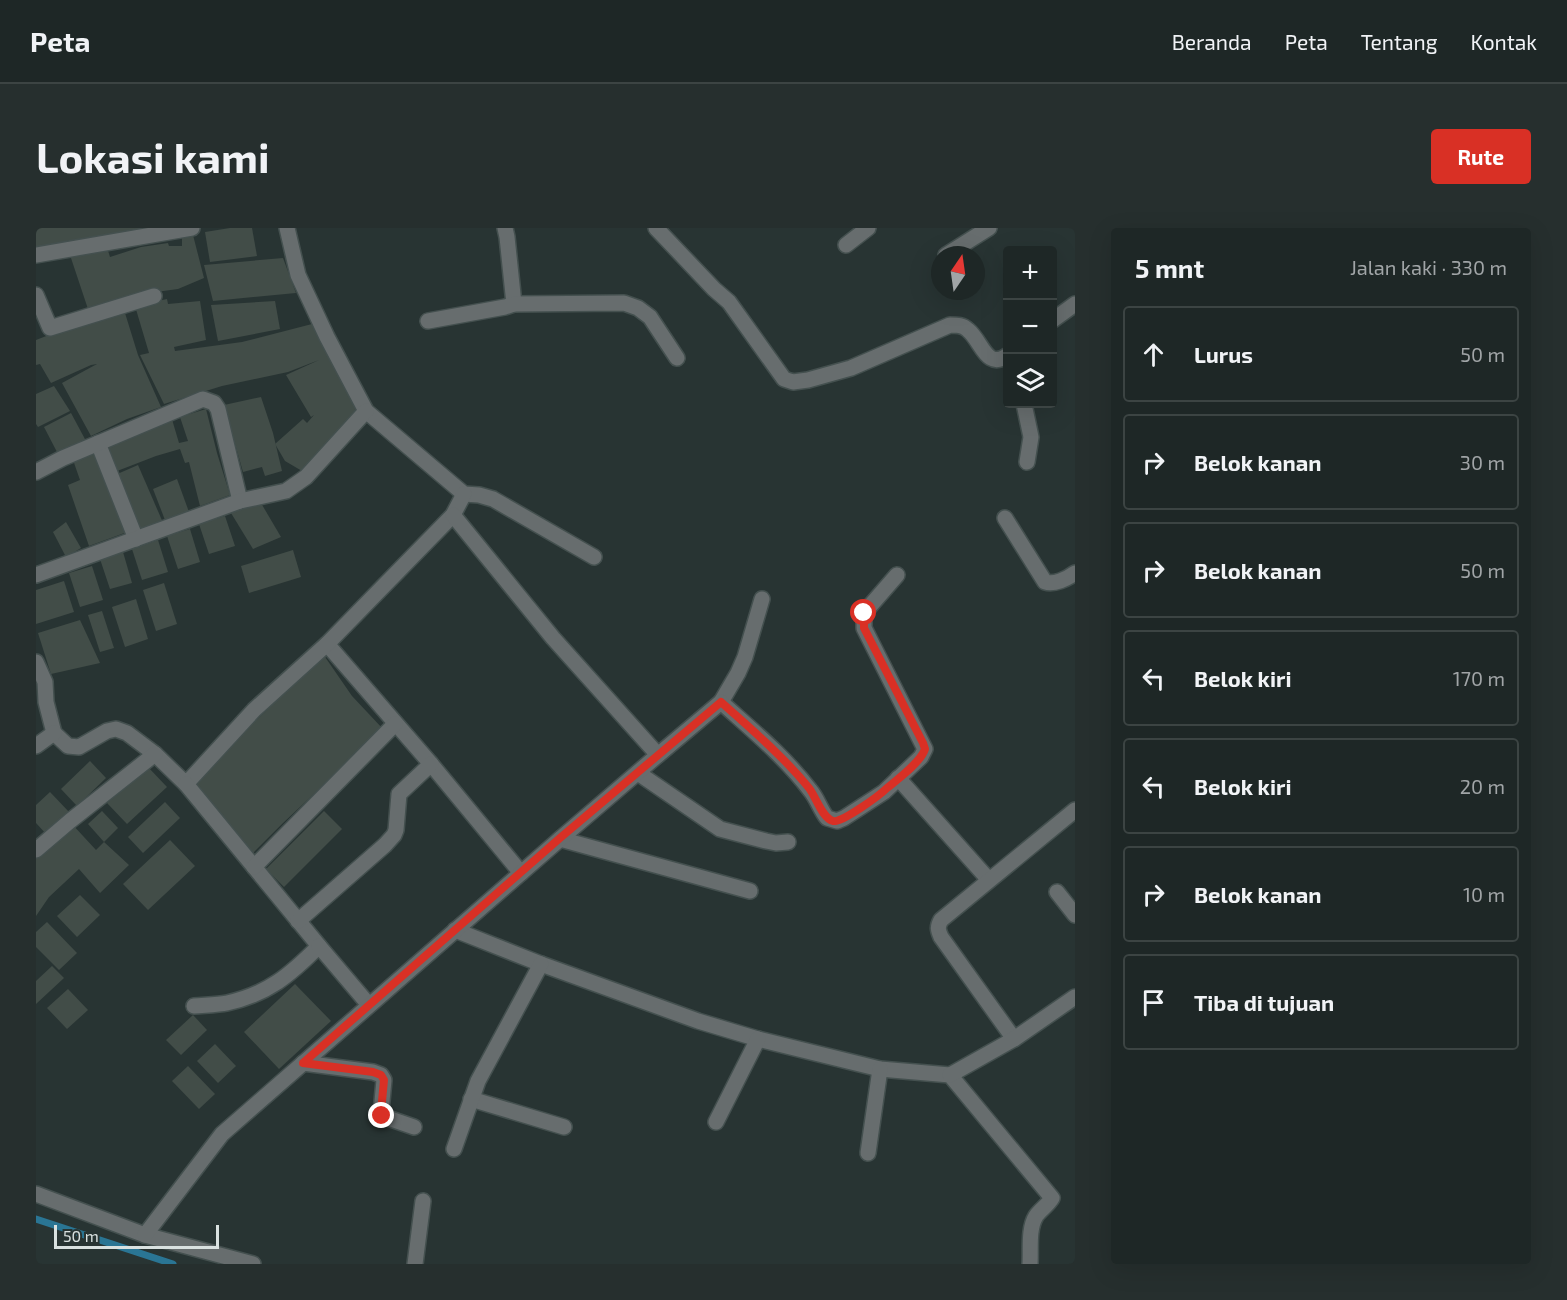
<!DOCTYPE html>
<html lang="id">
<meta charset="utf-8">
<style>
body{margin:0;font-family:"Exo 2",sans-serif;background:#262f2e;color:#f1f3f6}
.controls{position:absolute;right:18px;top:18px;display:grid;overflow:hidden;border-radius:6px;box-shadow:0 6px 24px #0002}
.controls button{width:54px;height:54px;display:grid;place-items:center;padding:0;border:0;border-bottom:2px solid #3c4443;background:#1e2726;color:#f1f3f6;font:30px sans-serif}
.compass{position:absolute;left:895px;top:18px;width:54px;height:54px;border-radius:50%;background:#1e2726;box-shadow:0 6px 24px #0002;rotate:13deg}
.scale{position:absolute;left:18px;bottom:15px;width:165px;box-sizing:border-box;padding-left:6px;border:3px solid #d9e1e0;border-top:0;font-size:16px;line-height:21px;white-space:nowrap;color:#d9e1e0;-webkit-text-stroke:4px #283433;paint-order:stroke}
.stop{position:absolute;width:18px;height:18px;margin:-14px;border:4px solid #d93025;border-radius:50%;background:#fff}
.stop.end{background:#d93025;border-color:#fff;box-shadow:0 2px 6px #0008}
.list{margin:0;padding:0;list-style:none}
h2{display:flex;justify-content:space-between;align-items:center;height:78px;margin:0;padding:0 24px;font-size:26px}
h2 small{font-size:20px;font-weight:400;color:#a1a5a7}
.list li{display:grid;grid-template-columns:39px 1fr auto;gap:18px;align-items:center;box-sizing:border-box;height:96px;margin:0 12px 12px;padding:0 12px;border:2px solid #3c4443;border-radius:6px}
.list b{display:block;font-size:22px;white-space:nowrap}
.list em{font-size:20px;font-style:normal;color:#a1a5a7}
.icon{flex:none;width:33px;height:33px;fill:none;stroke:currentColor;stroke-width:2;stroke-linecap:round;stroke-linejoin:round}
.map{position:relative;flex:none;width:1039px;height:1036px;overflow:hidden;border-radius:6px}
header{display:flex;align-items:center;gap:36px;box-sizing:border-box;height:84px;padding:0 30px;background:#1e2726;border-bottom:2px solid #3c4443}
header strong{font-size:28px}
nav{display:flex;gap:33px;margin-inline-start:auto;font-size:21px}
.intro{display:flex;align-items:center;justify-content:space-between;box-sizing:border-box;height:144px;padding:0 36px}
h1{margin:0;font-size:42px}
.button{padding:15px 27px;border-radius:6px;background:#d93025;color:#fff;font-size:21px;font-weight:700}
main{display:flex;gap:36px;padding:0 36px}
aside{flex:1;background:#1e2726;border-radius:6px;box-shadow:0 6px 24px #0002}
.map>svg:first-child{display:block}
</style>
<header>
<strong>Peta</strong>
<nav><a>Beranda</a><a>Peta</a><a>Tentang</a><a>Kontak</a></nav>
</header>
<div class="intro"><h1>Lokasi kami</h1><a class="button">Rute</a></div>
<main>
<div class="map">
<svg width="1039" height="1036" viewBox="0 0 1039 1036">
<rect width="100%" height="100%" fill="#283433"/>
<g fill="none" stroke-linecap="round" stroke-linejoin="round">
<polyline stroke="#2a7594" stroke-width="7" points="0,991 137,1036"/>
</g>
<g fill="#424d48">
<polygon points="0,0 123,0 31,13 0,23"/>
<polygon points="194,0 216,0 221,28 174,34 169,4"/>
<polygon points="157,7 168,50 142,61 120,64 53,84 32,21 70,16 74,29 105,19 132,15 133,18 146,18 146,10"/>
<polygon points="247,30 260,65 177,73 168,37"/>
<polygon points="131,71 132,76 164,73 170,112 138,119 139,123 206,114 276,96 322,182 266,243 249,233 239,216 267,191 271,195 278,187 275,189 250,147 283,132 252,144 186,158 128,176 104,127 113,125 99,78"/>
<polygon points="239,73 244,101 182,113 175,77"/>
<polygon points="89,85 102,127 125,179 91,191 55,208 26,155 61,136 55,137 15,155 4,136 0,137 0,112 23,103"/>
<polygon points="18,158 34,183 2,199 0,196 0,166"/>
<polygon points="225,169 237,205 246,243 229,248 226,239 207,244 188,177"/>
<polygon points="170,181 181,225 194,267 164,278 153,234 149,235 144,221 120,228 76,245 65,218 135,188 143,215 152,213 144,189"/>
<polygon points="35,185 50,213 21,224 8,199"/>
<polygon points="62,223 94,303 53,318 32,257 44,252 37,232"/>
<polygon points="102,237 128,297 104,307 79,247"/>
<polygon points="141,251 153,284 129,292 117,261"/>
<polygon points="225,275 245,309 217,321 195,285"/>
<polygon points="189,288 199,318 173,326 163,296"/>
<polygon points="30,294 45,320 30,329 17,304"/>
<polygon points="154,301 164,334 142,341 131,308"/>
<polygon points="122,312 132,344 106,352 96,321"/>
<polygon points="257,322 265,349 213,365 205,338"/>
<polygon points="87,324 96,355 74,361 64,331"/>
<polygon points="56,338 67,372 44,379 33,345"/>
<polygon points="28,353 38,384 0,396 0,362"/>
<polygon points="128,355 141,396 120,403 107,362"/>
<polygon points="100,371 112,411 89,419 76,379"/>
<polygon points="66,383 78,420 64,424 52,387"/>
<polygon points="44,392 64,435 15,446 2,405"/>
<polygon points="287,426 316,468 347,501 246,596 214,628 150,556 231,482"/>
<polygon points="54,533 70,550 41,578 25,561"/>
<polygon points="111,538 131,559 91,596 71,575"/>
<polygon points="14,564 34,585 11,607 0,595 0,577"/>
<polygon points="129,574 144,590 107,625 92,609"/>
<polygon points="66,583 82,600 68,614 52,596"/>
<polygon points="288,583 306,601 248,659 230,641"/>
<polygon points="35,595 60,622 68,614 93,637 64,665 43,641 13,669 0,688 0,624"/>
<polygon points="134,612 159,638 112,682 87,656"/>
<polygon points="44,667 64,687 41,709 21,688"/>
<polygon points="11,694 41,725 23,742 0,719 0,704"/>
<polygon points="16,738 28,750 0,776 0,753"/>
<polygon points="259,756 295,793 243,841 208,804"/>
<polygon points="32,761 52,782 31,801 11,780"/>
<polygon points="157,787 171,802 145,827 130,812"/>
<polygon points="179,816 200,838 182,855 161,833"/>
<polygon points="152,838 179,866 163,881 136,853"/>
</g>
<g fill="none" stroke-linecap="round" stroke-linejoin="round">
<g stroke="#44504f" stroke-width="18">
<g id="minor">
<polyline points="251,0 262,47 291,109 330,183 428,266 443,267 457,271 558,329"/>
<polyline points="469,0 471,9 478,76"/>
<path d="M620 0 678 61 693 74 748 151 757 154 772 152 815 140 914 97C921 97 927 97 932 102 946 113 950 143 972 127"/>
<polyline points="810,17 832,0"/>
<polyline points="0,27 156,0"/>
<polyline points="910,27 953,0"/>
<polyline points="0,67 14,100 118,68"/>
<polyline points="1017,92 1039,76"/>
<polyline points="392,93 469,79 478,76 588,75 602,80 614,89 641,130"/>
<polyline points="988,176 995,209 991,234"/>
<polyline points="62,215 100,311"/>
<polyline points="0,244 27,230 167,171 178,175 182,181 204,273"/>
<path d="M969 290 1009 354C1018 357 1031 351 1039 345"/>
<polyline points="0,347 204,273 250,263 270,249 330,183"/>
<polyline points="291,416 395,536 485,645"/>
<polyline points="0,434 9,454 10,474 18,505 32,518 43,519 71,503 80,501 91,505 119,526 150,556 218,482 291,416 417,287 428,266"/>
<polyline points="685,474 702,445 709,429 726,371"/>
<polyline points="0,518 18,505"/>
<path d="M622 527 685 474C716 502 749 529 774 562 781 570 784 581 791 590L801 593 808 590 848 564 885 529 889 521 828 400V385L861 347"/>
<polyline points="602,545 684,601 730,613 740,615 752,614"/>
<polyline points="862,550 953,652"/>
<path d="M150 556 283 718C254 747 232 766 191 775 181 777 169 777 158 778"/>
<polyline points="524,611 714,663"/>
<polyline points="0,622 34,593 119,526"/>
<polyline points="218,639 359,496"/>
<polyline points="1021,664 1039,687"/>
<polyline points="262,693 349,617 358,607 360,602 363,566 395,536"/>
<path d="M419 702 505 736 662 793 722 811 844 841 914 847 1016 970C1012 977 1005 981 1000 988 992 1001 995 1021 994 1036"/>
<polyline points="283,718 333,777"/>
<path d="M978 811 905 709C902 702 901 699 905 692L1039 582"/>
<polyline points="267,835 337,844 345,847 348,852 345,884 346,888 378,899"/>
<polyline points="914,847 978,811 1039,769"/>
<polyline points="435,871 528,899"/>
<polyline points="680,894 722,811"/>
<polyline points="418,921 442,853 505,736"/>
<polyline points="832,925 844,841"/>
<polyline points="0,966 109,1007 217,1036"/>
<polyline points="109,1007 186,906 524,611 622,527 517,410 417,287"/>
<polyline points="379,1036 387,973"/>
</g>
</g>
<use href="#minor" stroke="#676d6e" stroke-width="15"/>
</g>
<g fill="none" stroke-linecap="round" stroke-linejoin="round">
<path stroke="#d93025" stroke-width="8" d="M346 888 345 884 348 852 345 847 337 844 267 835 524 610 685 474C716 502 747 528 773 560 780 569 786 590 797 593 806 595 844 567 851 560 862 551 885 534 889 521L887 515 828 400V385"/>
</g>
</svg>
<div class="controls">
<button>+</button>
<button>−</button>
<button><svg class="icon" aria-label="layers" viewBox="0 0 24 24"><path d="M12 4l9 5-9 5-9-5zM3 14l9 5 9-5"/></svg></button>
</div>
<svg class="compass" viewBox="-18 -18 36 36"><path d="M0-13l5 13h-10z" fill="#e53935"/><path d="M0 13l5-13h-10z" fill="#a1a5a7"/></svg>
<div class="scale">50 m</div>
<div class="stop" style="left:828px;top:385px"></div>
<div class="stop end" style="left:346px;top:888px"></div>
</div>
<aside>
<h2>5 mnt<small>Jalan kaki · 330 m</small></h2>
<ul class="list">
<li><svg class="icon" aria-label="ahead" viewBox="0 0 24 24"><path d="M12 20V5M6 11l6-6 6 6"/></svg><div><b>Lurus</b></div><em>50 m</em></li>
<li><svg class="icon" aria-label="right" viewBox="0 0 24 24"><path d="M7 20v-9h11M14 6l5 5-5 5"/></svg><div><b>Belok kanan</b></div><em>30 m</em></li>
<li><svg class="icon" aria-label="right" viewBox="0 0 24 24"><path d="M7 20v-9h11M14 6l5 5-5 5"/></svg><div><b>Belok kanan</b></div><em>50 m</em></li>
<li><svg class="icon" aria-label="left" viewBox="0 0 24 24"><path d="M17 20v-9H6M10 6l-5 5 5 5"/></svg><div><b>Belok kiri</b></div><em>170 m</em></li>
<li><svg class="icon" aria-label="left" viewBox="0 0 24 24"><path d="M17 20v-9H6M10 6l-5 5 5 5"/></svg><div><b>Belok kiri</b></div><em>20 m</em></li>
<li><svg class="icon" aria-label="right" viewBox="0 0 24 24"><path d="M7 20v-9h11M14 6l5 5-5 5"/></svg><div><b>Belok kanan</b></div><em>10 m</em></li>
<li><svg class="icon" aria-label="arrive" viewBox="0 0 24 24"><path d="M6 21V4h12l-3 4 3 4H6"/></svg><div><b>Tiba di tujuan</b></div></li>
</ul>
</aside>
</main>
